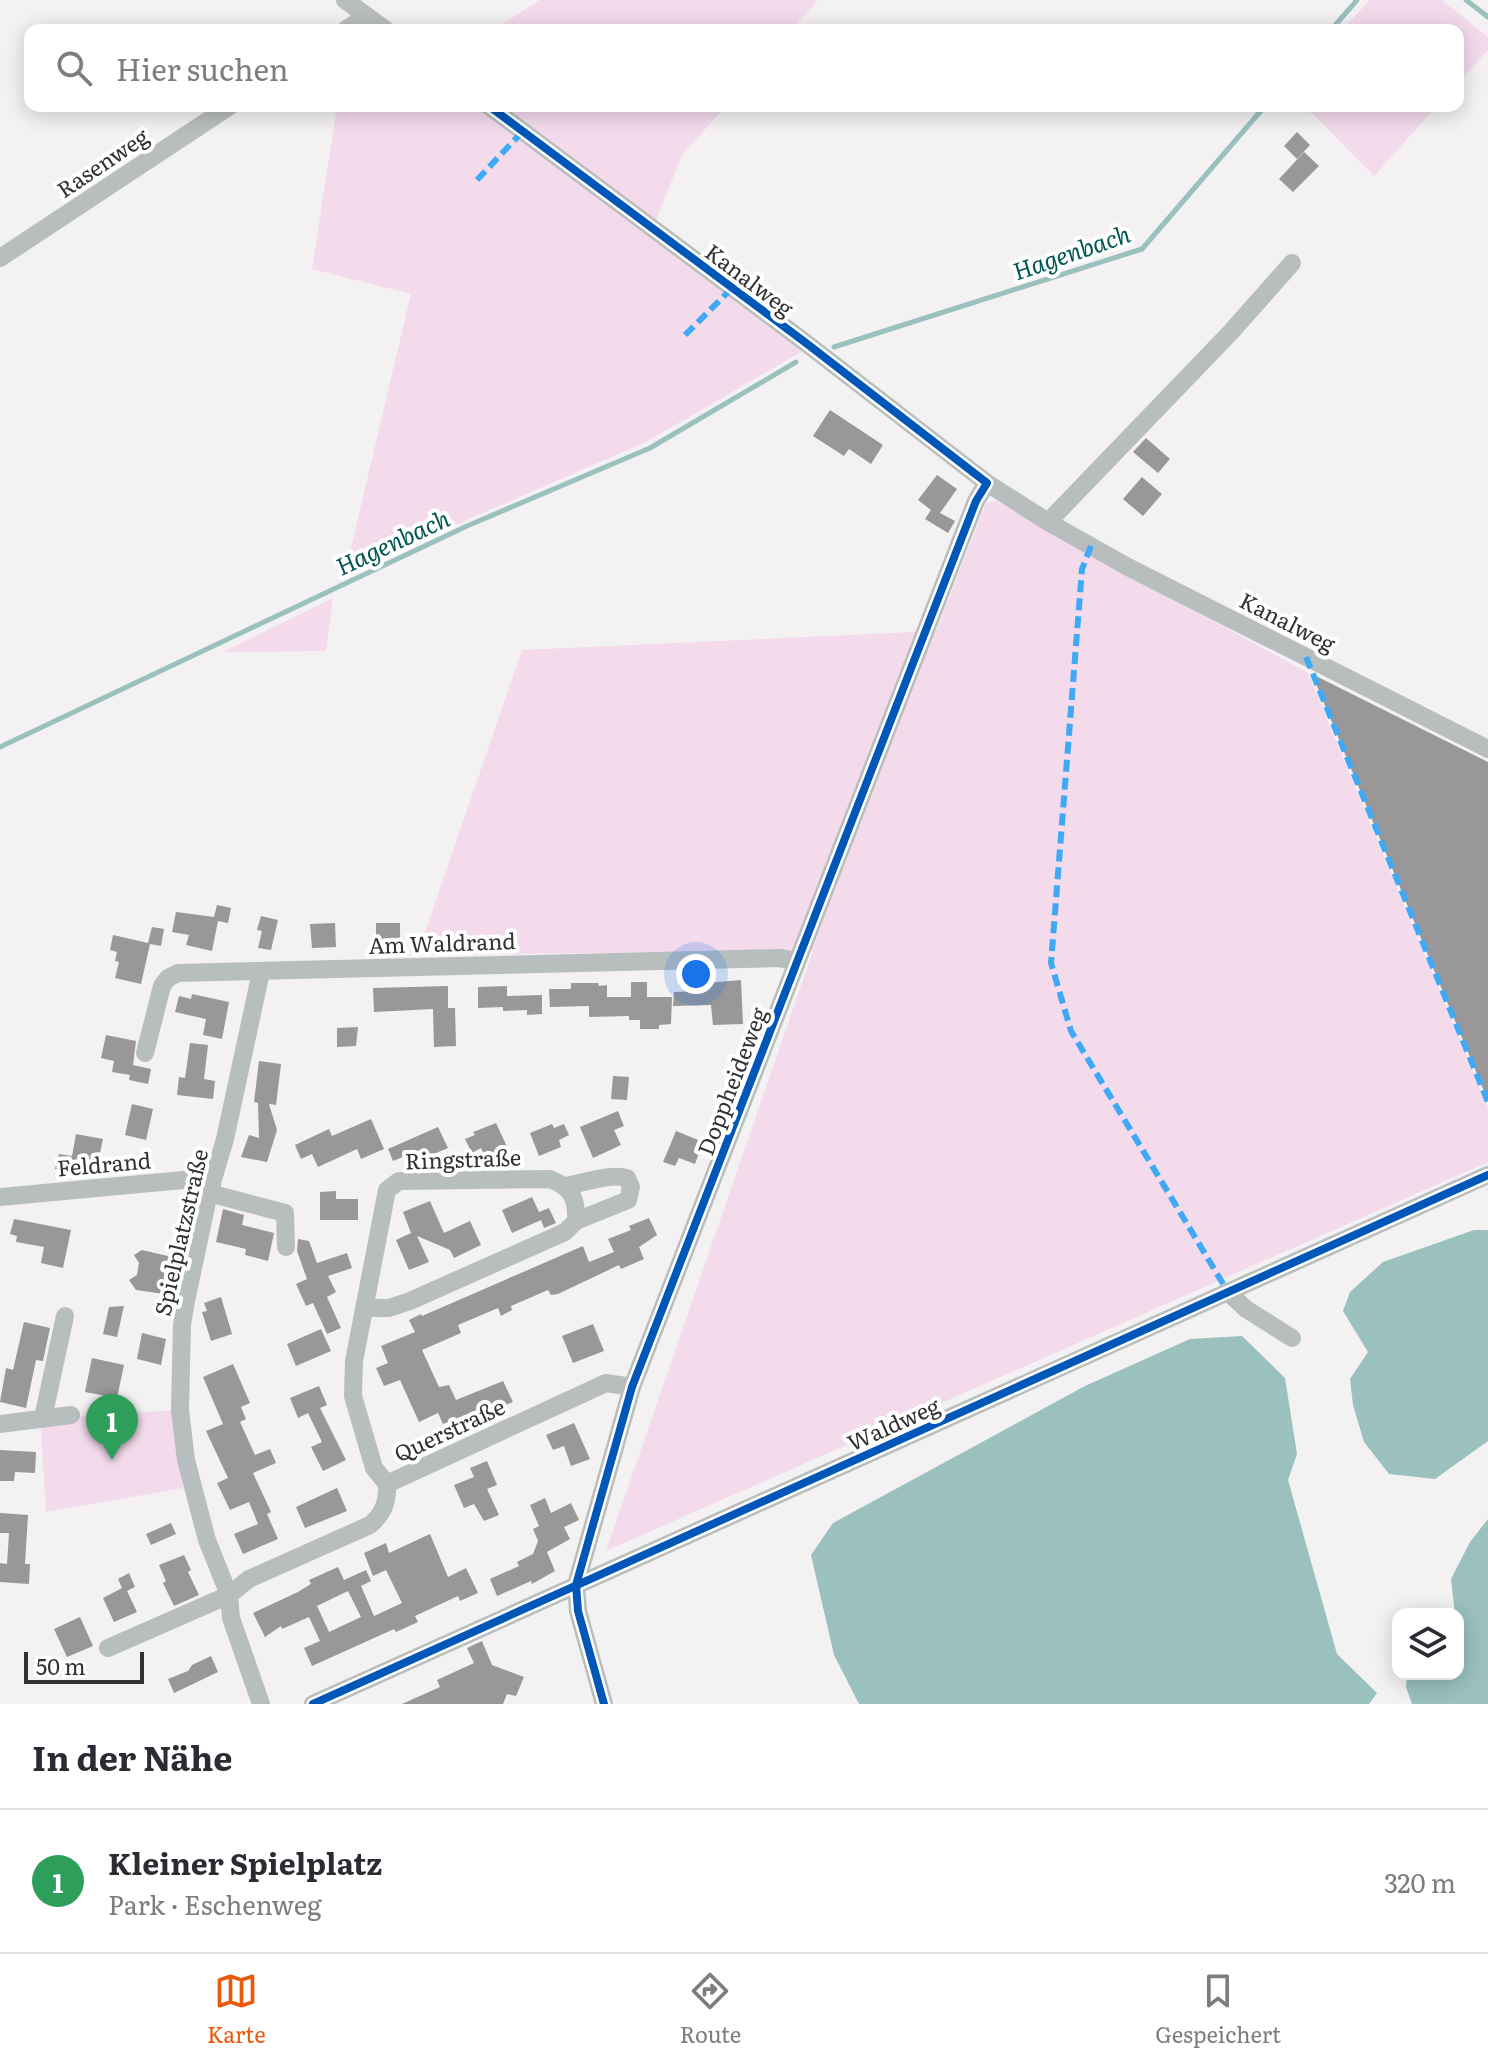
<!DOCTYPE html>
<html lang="de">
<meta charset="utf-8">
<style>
body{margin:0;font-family:Literata,serif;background:#f2f2f3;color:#2b2b33}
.controls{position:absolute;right:24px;bottom:24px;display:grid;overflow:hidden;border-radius:16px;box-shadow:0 4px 20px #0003}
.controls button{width:72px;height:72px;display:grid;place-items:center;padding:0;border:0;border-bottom:2px solid #e1e1e2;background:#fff;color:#2b2b33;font:40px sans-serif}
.scale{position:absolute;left:24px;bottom:20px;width:120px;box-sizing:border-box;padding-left:8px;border:4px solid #333133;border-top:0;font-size:22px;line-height:28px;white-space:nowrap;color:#333133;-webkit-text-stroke:6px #fff;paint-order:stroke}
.you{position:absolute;left:696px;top:974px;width:28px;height:28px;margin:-20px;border:6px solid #fff;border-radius:50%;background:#1a73e8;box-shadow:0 0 0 12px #1a73e833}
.badge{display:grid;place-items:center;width:52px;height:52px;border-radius:50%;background:#ea580c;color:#fff;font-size:26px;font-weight:700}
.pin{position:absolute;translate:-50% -66px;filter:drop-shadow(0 2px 4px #0008)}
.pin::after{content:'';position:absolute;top:42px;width:28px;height:24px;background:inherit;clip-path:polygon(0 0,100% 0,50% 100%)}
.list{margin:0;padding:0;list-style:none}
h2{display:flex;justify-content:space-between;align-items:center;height:104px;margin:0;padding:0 32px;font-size:34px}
h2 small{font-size:26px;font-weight:400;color:#7c7c81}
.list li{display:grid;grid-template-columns:52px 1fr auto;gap:24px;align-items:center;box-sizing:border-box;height:144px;padding:0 32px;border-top:2px solid #e1e1e2}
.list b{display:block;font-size:30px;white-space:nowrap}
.list p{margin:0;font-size:26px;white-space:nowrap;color:#7c7c81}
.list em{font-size:26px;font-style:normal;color:#7c7c81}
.icon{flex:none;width:44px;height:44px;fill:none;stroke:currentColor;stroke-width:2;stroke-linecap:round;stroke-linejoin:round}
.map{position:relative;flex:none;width:1488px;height:1704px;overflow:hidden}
.search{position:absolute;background:#fff;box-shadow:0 4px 20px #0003;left:24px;right:24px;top:24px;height:88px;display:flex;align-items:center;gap:20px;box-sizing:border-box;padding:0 28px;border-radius:16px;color:#7c7c81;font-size:30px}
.sheet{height:248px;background:#fff}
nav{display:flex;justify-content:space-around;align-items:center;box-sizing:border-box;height:112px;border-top:2px solid #e1e1e2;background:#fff;font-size:22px;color:#7c7c81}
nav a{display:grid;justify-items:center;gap:4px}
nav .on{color:#ea580c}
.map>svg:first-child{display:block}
</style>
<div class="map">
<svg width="1488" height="1704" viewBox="0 0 1488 1704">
<rect width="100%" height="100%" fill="#f4f1f3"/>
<g fill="#f3dbec">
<polygon points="540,0 818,0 792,30 493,30"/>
<polygon points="1370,0 1442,0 1488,37 1488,50 1458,83 1458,30 1342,30"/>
<polygon points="337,106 726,106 682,155 650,235 806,349 646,442 345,573 411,294 312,269"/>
<polygon points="1305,106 1437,106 1374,176"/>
<polygon points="996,501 1308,673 1488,1108 1488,1162 606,1551 813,951 417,955 522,650 936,631 986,503"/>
<polygon points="333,598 326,651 223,652"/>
<polygon points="180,1410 183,1488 46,1512 41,1432 43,1418"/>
</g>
<g fill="#9ac1be">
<polygon points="1474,1230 1488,1230 1488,1441 1435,1479 1389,1474 1364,1442 1353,1405 1350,1379 1368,1352 1343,1311 1350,1292 1383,1262"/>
<polygon points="1242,1336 1285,1378 1297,1454 1288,1480 1337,1654 1377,1693 1369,1704 859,1704 834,1655 811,1555 833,1523 1085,1386 1190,1339"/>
<polygon points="1488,1519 1488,1704 1412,1704 1406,1687 1407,1674 1458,1674 1458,1614 1455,1614 1451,1579 1470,1542"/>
</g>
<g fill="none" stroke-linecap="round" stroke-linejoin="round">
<g stroke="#9ac1be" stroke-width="5">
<polyline points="1466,0 1488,17"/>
<polyline points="1331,30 1357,0"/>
<polyline points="834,347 1142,249 1265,106"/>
<polyline points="0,747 467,526 650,448 796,362"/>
</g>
</g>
<g fill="#9a9799" fill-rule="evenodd">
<polygon points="1297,132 1310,145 1297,159 1284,146"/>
<polygon points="1304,152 1319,166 1293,192 1279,179"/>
<polygon points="830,410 883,445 871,464 849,449 844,456 813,436"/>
<polygon points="1146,438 1170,459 1158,473 1133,452"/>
<polygon points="937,475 957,489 940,513 955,521 948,533 925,519 931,510 918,500"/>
<polygon points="1142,477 1162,494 1143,516 1123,499"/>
<polygon points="1312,674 1488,762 1488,1101"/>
<polygon points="217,905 231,908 228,923 218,921 212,951 186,945 189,935 172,932 176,912 214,917"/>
<polygon points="261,916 278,920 271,950 258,948 262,931 257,930"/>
<polygon points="335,923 336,947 312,948 310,924"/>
<rect x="376" y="923" width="24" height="23"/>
<polygon points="152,927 164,929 161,946 150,944 141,984 115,978 119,962 115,961 117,952 110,950 113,935 148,943"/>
<polygon points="741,980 743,1024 713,1025 711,1005 673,1006 674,992 694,991 694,984"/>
<polygon points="631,982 647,982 647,997 672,997 671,1024 659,1025 659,1029 640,1029 640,1020 629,1020 629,1016 589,1017 589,1006 550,1007 549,989 571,989 571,983 598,983 599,986 607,985 607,997 631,997"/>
<polygon points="448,986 448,1008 455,1008 456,1046 434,1047 433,1009 374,1012 373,988"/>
<polygon points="507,986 507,996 542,995 542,1014 527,1015 527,1010 503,1011 503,1007 478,1008 478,987"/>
<polygon points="192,994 229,1002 222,1039 203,1035 206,1019 175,1012 179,996 191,999"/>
<polygon points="358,1027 356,1046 337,1047 337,1028"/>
<polygon points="106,1035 136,1041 133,1065 151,1069 148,1084 129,1080 130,1075 112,1072 114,1061 101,1058"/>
<polygon points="190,1043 208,1045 204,1079 215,1081 213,1099 177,1095 179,1077 185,1078"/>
<polygon points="259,1061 281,1064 276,1105 269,1104 277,1130 267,1162 241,1157 249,1135 259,1138 258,1103 254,1102"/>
<polygon points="613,1076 629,1077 627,1100 611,1099"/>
<polygon points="132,1104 153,1109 146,1140 125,1135"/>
<polygon points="618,1111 624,1126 614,1130 621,1145 593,1158 580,1127"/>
<polygon points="371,1119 384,1149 361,1159 357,1149 318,1167 312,1154 301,1159 295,1145 329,1129 332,1136"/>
<polygon points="496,1123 509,1151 487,1161 481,1148 472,1153 465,1139 475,1135 473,1132"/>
<polygon points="552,1124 554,1128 564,1124 569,1135 559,1140 561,1147 539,1156 530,1133"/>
<polygon points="438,1127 448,1148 424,1158 420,1150 393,1161 388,1149"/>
<polygon points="676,1131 703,1142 695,1164 679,1158 675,1166 663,1162"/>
<polygon points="76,1134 103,1139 96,1172 74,1167 73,1173 55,1169 59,1154 72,1156"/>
<polygon points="336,1191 336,1199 358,1199 358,1220 320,1220 320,1192"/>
<polygon points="532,1197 539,1212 549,1208 556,1223 544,1228 541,1220 512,1233 502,1210"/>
<polygon points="430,1201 444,1233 470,1221 481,1245 454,1258 450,1250 417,1236 429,1262 409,1270 396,1240 411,1233 403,1212"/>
<polygon points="223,1209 244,1215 242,1225 274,1233 268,1261 245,1255 246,1249 216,1242"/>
<polygon points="649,1218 657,1235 639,1247 644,1259 621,1269 619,1265 558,1294 551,1295 548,1290 511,1306 512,1310 501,1316 498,1308 458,1325 461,1333 422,1350 439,1387 449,1385 456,1400 503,1381 513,1402 484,1414 482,1408 443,1424 438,1413 419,1422 400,1380 384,1386 376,1368 388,1363 381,1346 415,1332 409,1320 421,1314 422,1316 583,1246 589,1262 614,1252 608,1239 631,1230 629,1226"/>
<polygon points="14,1219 71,1230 63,1268 41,1263 44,1247 16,1242 17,1236 10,1234"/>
<polygon points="298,1239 309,1241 317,1263 347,1253 352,1268 328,1276 336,1292 327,1297 341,1328 327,1334 313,1303 306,1306 296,1284 307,1279 297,1251"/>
<polygon points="142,1250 172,1257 164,1294 136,1290 129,1280 137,1275 139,1263 134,1255"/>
<polygon points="221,1297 232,1334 211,1341 202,1312 207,1311 204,1303"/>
<polygon points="124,1306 117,1337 103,1334 109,1307"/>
<polygon points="24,1322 50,1328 43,1361 36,1360 26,1408 0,1402 6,1368 13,1370"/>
<polygon points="593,1324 604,1351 573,1363 562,1336"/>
<polygon points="321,1329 331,1351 296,1366 287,1344"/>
<polygon points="142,1333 166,1339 161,1365 137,1359"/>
<polygon points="92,1358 124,1365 117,1398 85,1392"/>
<polygon points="233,1364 250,1403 241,1407 246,1419 240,1422 255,1455 270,1449 276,1463 253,1473 271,1512 267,1514 278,1539 243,1554 234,1534 258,1524 249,1502 230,1510 217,1483 228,1478 206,1431 223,1424 203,1377"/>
<polygon points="319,1386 327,1405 320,1408 346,1460 323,1471 311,1447 322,1442 308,1413 298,1418 290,1398"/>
<polygon points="574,1423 590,1459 571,1466 564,1446 553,1450 546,1435"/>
<polygon points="0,1450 36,1452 35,1473 15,1472 14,1481 0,1481"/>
<polygon points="487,1461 497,1485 487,1489 499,1515 484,1521 474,1504 464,1508 454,1485 474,1477 470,1468"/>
<polygon points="337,1488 347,1511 305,1528 296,1507"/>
<polygon points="545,1498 551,1513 571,1503 579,1520 564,1527 570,1539 547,1552 555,1571 532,1584 531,1581 497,1596 490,1579 519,1566 517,1562 533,1554 538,1541 533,1529 539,1526 530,1505"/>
<polygon points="0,1513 28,1515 25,1564 30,1564 29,1584 0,1582 0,1563 7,1564 9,1533 0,1533"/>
<polygon points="171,1523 176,1534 151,1545 146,1534"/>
<path d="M430 1534 448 1577 466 1568 478 1593 460 1601 458 1596 415 1616 418 1622 396 1632 394 1629 312 1666 304 1648 320 1641 309 1617 282 1629 281 1626 265 1637 253 1613 298 1592 311 1584 309 1580 338 1567 344 1580 366 1570 371 1581 361 1586 374 1616 402 1603 386 1570 373 1576 364 1553 386 1543 389 1553ZM348 1591 361 1617 329 1632 317 1606Z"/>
<polygon points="184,1555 191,1570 188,1572 199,1595 174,1606 163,1583 166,1581 159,1565"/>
<polygon points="129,1573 135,1587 127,1591 137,1612 114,1622 103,1598 122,1588 118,1579"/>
<polygon points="80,1617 93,1646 67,1657 54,1629"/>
<polygon points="482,1641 492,1665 524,1677 516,1696 507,1694 503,1704 402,1704 440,1687 437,1680 474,1663 467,1648"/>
<polygon points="211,1656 218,1672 174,1693 168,1679 188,1671 192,1665"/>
</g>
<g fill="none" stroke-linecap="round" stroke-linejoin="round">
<g stroke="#b8bebd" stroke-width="18">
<polyline points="345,0 386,30"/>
<polyline points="345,30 367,16"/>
<polyline points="489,106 806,343 987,483 1048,522 1128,567 1488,749"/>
<polyline points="0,258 230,106"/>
<polyline points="1048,522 1230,333 1292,263"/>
<polyline points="145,1053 162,986 168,978 178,973 779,958 797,961"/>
<path d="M566 1186C584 1183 611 1173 627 1178L631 1187 628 1200 576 1221"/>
<polyline points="209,1193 285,1213 286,1247"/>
<polyline points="0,1197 194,1179 212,1184"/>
<polyline points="1228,1292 1246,1309 1292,1338"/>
<path d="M365 1308H389L410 1301 565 1232 576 1221C577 1198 572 1188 550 1179L399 1181 387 1190 354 1361 353 1396 374 1468 387 1484"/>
<polyline points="43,1418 65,1316"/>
<polyline points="0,1424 71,1415"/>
<path d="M108 1648 229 1595 249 1579 370 1525C383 1514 388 1502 387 1484L606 1383 632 1387"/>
<polyline points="261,1704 231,1618 229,1595 207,1540 186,1460 180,1410 182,1325 186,1301 209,1193 225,1139 261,972"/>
<polyline points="313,1704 1488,1175"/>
<polyline points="604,1704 578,1611 576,1585 632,1387 976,501 987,483"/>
</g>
<g stroke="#3fa9f5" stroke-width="6" stroke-dasharray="12 6" stroke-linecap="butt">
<polyline points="477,180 523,131"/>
<polyline points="685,335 732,288"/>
<polyline points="1091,546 1082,569 1051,963 1071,1031 1228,1292"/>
<polyline points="1306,657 1488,1102"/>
</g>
<g stroke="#fff" stroke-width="13">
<g id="cycleway">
<polyline points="489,106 806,343 987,483 976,501 632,1387 576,1585 578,1611 604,1704"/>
<polyline points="313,1704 1488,1175"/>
</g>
</g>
<use href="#cycleway" stroke="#0057b8" stroke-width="8"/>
</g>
<g text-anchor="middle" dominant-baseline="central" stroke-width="8" stroke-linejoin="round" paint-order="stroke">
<g font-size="22" fill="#333133" stroke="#fff">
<text transform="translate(102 162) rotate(-34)">Rasenweg</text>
<text transform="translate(750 279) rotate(37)">Kanalweg</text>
<text transform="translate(1288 621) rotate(27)">Kanalweg</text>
<text transform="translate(442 942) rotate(-2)">Am Waldrand</text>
<text transform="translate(731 1081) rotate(-69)">Doppheideweg</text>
<text transform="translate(463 1158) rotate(-2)">Ringstraße</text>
<text transform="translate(104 1163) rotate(-5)">Feldrand</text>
<text transform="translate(180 1232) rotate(-77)">Spielplatzstraße</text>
<text transform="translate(893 1423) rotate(-24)">Waldweg</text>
<text transform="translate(449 1429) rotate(-25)">Querstraße</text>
</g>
<g font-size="24" font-style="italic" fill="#005752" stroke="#fff">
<text transform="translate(1071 251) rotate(-19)">Hagenbach</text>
<text transform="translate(392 541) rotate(-25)">Hagenbach</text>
</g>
</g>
</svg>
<div class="controls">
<button><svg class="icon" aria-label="layers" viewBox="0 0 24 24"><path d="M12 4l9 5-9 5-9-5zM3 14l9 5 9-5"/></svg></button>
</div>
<div class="scale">50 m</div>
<div class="you"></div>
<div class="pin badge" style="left:112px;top:1460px;background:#2e9e5b">1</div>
<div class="search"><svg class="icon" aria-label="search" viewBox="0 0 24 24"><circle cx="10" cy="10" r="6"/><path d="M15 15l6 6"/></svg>Hier suchen</div>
</div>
<section class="sheet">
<h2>In der Nähe<small></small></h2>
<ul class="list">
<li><span class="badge" style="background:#2e9e5b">1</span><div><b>Kleiner Spielplatz</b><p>Park · Eschenweg</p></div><em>320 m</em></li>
</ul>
</section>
<nav>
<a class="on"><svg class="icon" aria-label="map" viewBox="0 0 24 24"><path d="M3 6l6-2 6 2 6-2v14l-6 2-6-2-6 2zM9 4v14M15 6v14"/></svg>Karte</a>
<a><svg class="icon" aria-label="directions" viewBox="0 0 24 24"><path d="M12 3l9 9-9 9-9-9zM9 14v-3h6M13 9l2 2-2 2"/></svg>Route</a>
<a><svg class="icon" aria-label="saved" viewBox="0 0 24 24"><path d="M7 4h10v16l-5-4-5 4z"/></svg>Gespeichert</a>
</nav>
